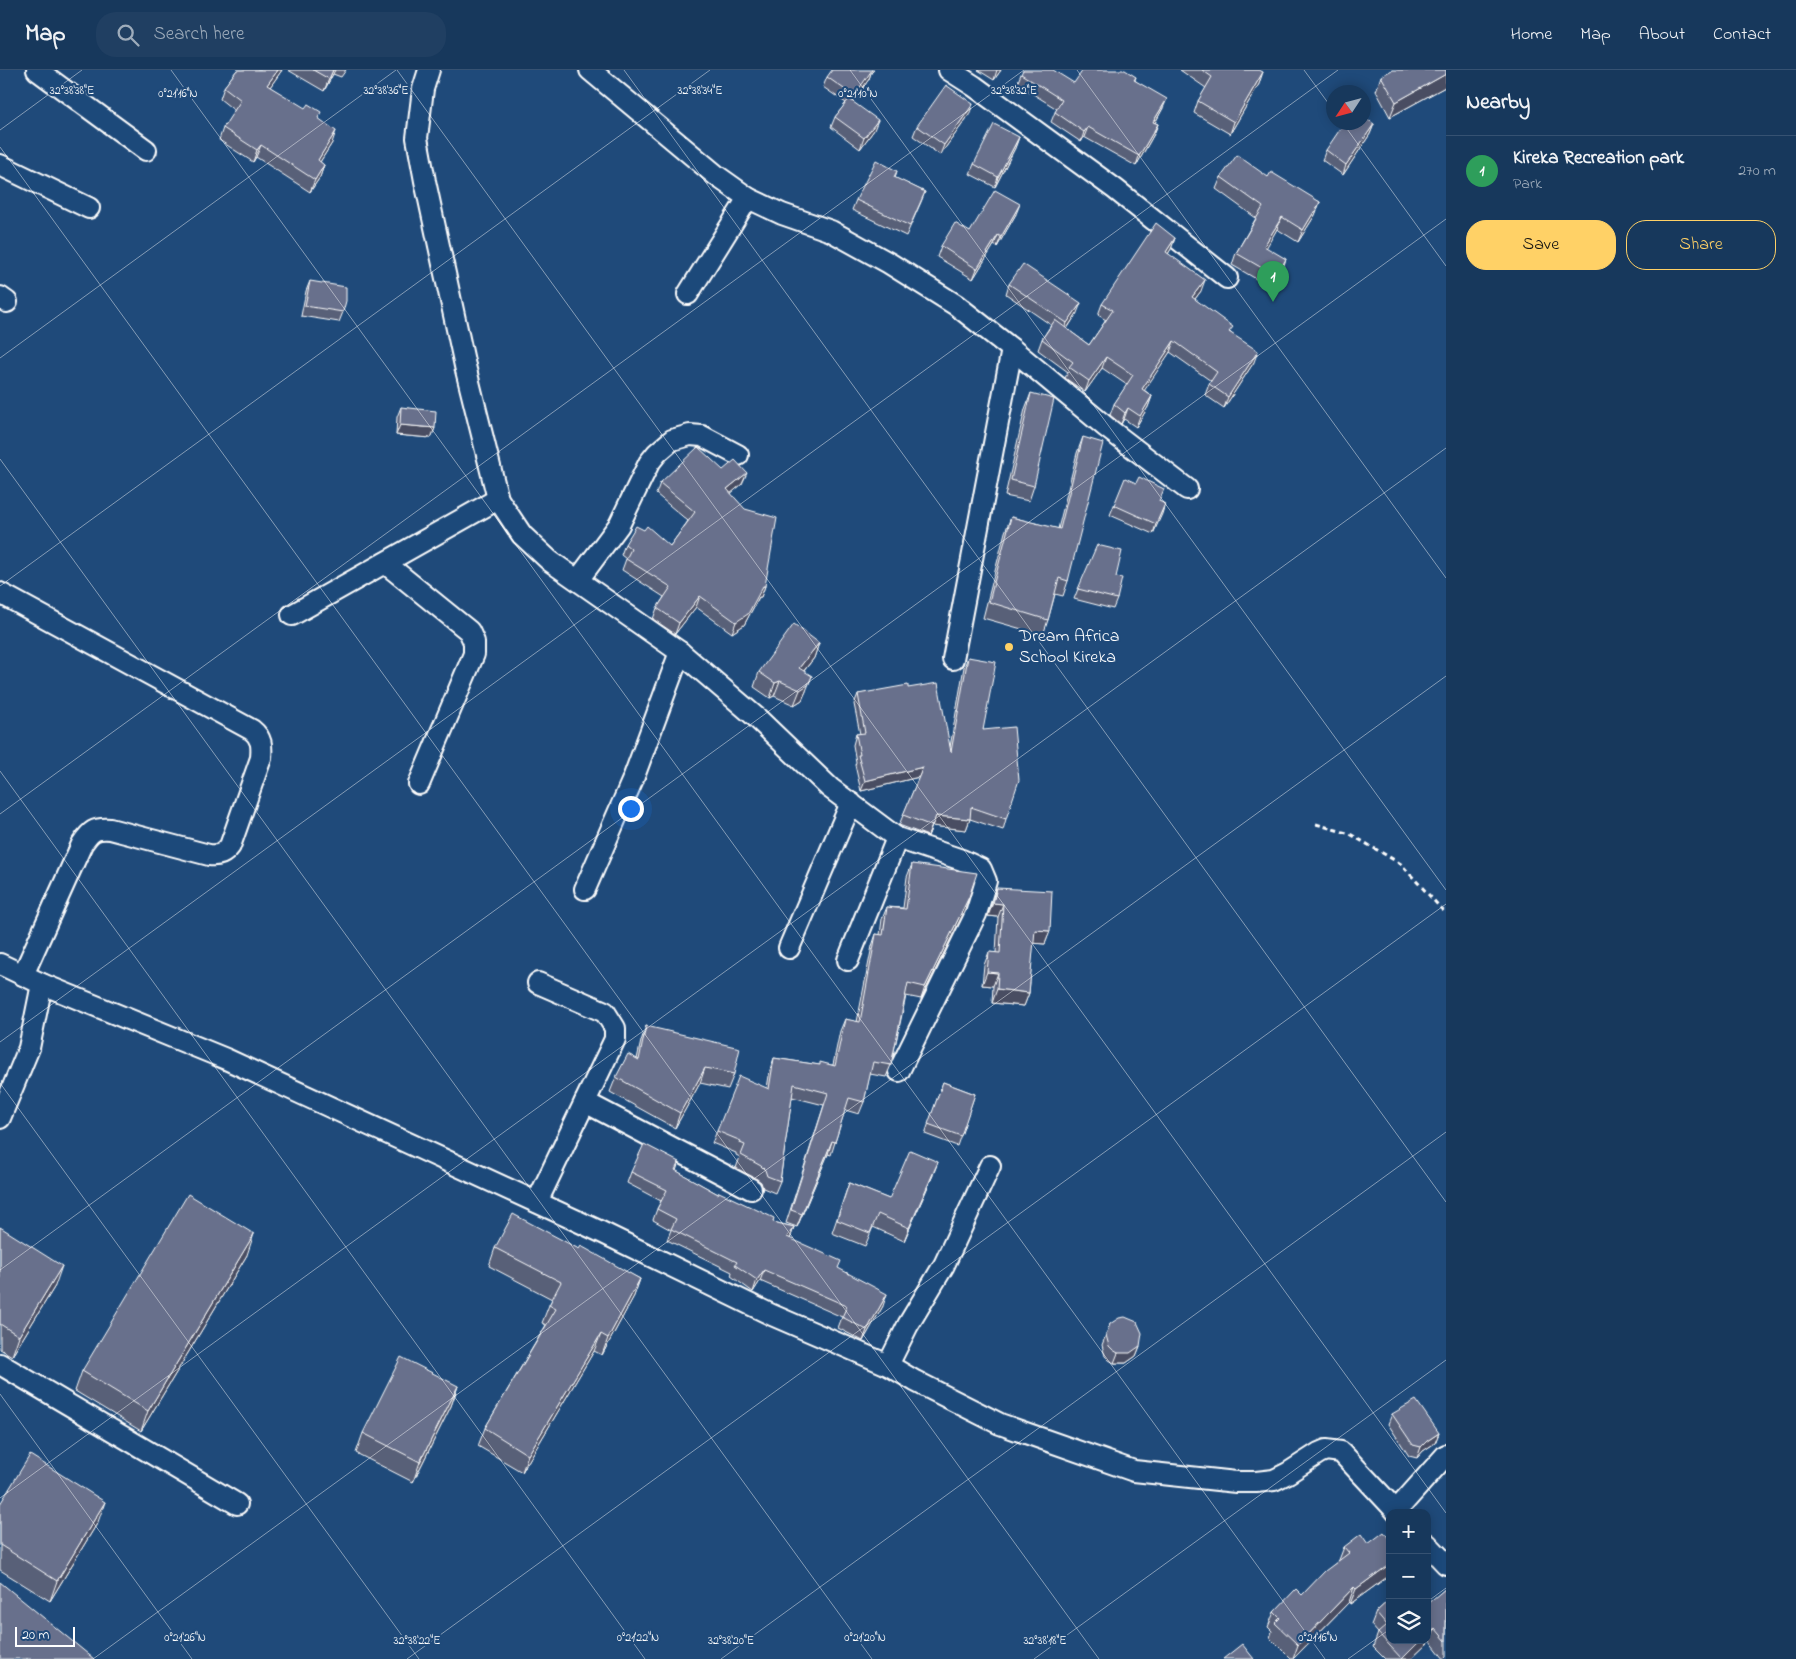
<!DOCTYPE html>
<meta charset="utf-8">
<style>
body{margin:0;font-family:"Indie Flower",sans-serif;background:#203f62;color:#f1f3f6}
.controls{position:absolute;right:15px;bottom:15px;display:grid;overflow:hidden;border-radius:10px;box-shadow:0 2px 12px #0003}
.controls button{width:45px;height:45px;display:grid;place-items:center;padding:0;border:0;border-bottom:1px solid #365272;background:#17385c;color:#f1f3f6;font:25px sans-serif}
.compass{position:absolute;left:1326px;top:15px;width:45px;height:45px;border-radius:50%;background:#17385c;box-shadow:0 2px 12px #0003;rotate:234deg}
.scale{position:absolute;left:15px;bottom:12px;width:60px;box-sizing:border-box;padding-left:5px;border:2px solid #fff;border-top:0;font-size:14px;line-height:18px;white-space:nowrap;color:#fff;-webkit-text-stroke:4px #1f4a7a;paint-order:stroke}
.you{position:absolute;left:630px;top:738px;width:18px;height:18px;margin:-12px;border:4px solid #fff;border-radius:50%;background:#1a73e8;box-shadow:0 0 0 8px #1a73e833}
.badge{display:grid;place-items:center;width:32px;height:32px;border-radius:50%;background:#ffd166;color:#fff;font-size:16px;font-weight:700}
.pin{position:absolute;translate:-50% -41px;filter:drop-shadow(0 1px 2px #0008)}
.pin::after{content:'';position:absolute;top:26px;width:18px;height:15px;background:inherit;clip-path:polygon(0 0,100% 0,50% 100%)}
.list{margin:0;padding:0;list-style:none}
h2{display:flex;justify-content:space-between;align-items:center;height:65px;margin:0;padding:0 20px;font-size:21px}
h2 small{font-size:16px;font-weight:400;color:#9eacbb}
.list li{display:grid;grid-template-columns:32px 1fr auto;gap:15px;align-items:center;box-sizing:border-box;height:70px;padding:0 20px;border-top:1px solid #365272}
.list b{display:block;font-size:19px;white-space:nowrap}
.list p{margin:0;font-size:16px;white-space:nowrap;color:#9eacbb}
.list em{font-size:16px;font-style:normal;color:#9eacbb}
.actions{display:flex;gap:10px;padding:15px 20px}
.actions a{flex:1;padding:11px 0;border:1px solid #ffd166;border-radius:20px;text-align:center;font-size:18px;color:#ffd166}
.actions .main{background:#ffd166;color:#111}
.icon{flex:none;width:28px;height:28px;fill:none;stroke:currentColor;stroke-width:2;stroke-linecap:round;stroke-linejoin:round}
.map{position:relative;flex:none;width:1446px;height:1589px;overflow:hidden}
header{display:flex;align-items:center;gap:30px;box-sizing:border-box;height:70px;padding:0 25px;background:#17385c;border-bottom:1px solid #365272}
header strong{font-size:24px}
nav{display:flex;gap:28px;margin-inline-start:auto;font-size:18px}
.search{width:350px;height:45px;background:#203f62;display:flex;align-items:center;gap:12px;box-sizing:border-box;padding:0 18px;border-radius:20px;color:#9eacbb;font-size:19px}
main{display:flex}
aside{flex:1;background:#17385c}
.map>svg:first-child{display:block}
</style>
<header>
<strong>Map</strong>
<div class="search"><svg class="icon" aria-label="search" viewBox="0 0 24 24"><circle cx="10" cy="10" r="6"/><path d="M15 15l6 6"/></svg>Search here</div>
<nav><a>Home</a><a>Map</a><a>About</a><a>Contact</a></nav>
</header>
<main>
<div class="map">
<svg width="1446" height="1589" viewBox="0 0 1446 1589">
<rect width="100%" height="100%" fill="#1f4a7a"/>
<filter id="ink" filterUnits="userSpaceOnUse"><feTurbulence type="fractalNoise" baseFrequency=".02" numOctaves="2"/><feDisplacementMap in="SourceGraphic" scale="10" xChannelSelector="R" yChannelSelector="G"/><feConvolveMatrix kernelMatrix="1 2 1 2 8 2 1 2 1" color-interpolation-filters="sRGB"/></filter>
<g filter="url(#ink)">
<g fill="none" stroke-linecap="round" stroke-linejoin="round">
<g stroke="#fff" stroke-width="24">
<g id="street">
<polyline points="37,0 146,80"/>
<polyline points="429,0 423,19 417,68 425,111 465,296 498,429 522,465 550,491 680,582 757,648 830,718 897,768 962,790 981,799 986,811 976,844 899,1001"/>
<polyline points="590,0 717,106 748,128 782,144 831,161 889,193 956,235 1012,279 1106,357 1187,419"/>
<polyline points="949,0 974,16 1115,119 1227,208"/>
<polyline points="0,95 89,138"/>
<polyline points="688,224 748,128"/>
<polyline points="0,227 7,232"/>
<polyline points="385,493 469,561 474,572 474,584 419,714"/>
<polyline points="578,510 619,455 649,393 657,383 672,370 690,365 702,366 738,385"/>
<path d="M0 523 252 660C262 668 262 676 261 688L230 776C224 784 219 786 209 785L110 759C94 758 91 761 82 774L23 905"/>
<polyline points="292,545 498,429"/>
<polyline points="953,589 1012,279"/>
<polyline points="585,819 633,709 680,582"/>
<polyline points="789,878 851,733"/>
<polyline points="848,890 897,768"/>
<polyline points="0,894 42,914 226,989 599,1161 772,1245 888,1295 915,1311 1000,1354 1134,1401 1236,1412 1256,1412 1274,1410 1288,1403 1319,1383 1326,1380 1341,1382 1398,1443"/>
<polyline points="585,1032 751,1119"/>
<polyline points="0,1048 29,978 42,914"/>
<polyline points="537,1132 615,969 615,958 605,942 538,913"/>
<polyline points="0,1294 237,1434"/>
<polyline points="888,1295 908,1255 944,1195 990,1096"/>
<polyline points="1396,1441 1446,1385"/>
<polyline points="1427,1474 1446,1494"/>
</g>
</g>
<polyline stroke="#fff" stroke-width="3" stroke-dasharray="5 4" stroke-linecap="butt" points="1316,754 1350,764 1401,794 1446,844"/>
<use href="#street" stroke="#1f4a7a" stroke-width="20"/>
</g>
<g fill="#596078" stroke="#fff">
<polygon points="237,0 282,0 270,17 318,49 332,73 320,92 324,95 320,107 310,122 256,87 253,92 219,70 223,58 235,41 220,29 224,17"/>
<polygon points="288,0 346,0 341,7 333,4 324,21"/>
<polygon points="978,0 1001,0 994,10"/>
<polygon points="1180,0 1259,0 1259,14 1230,64 1194,43 1198,31 1206,18"/>
<polygon points="871,3 869,9 853,32 874,60 860,79 831,57 835,47 846,33 823,17 827,7"/>
<polygon points="1021,4 1074,13 1136,7 1135,10 1163,38 1155,53 1158,54 1154,64 1136,96 1084,67 1081,72 1051,52 1055,42 1057,39 1017,14"/>
<polygon points="1381,6 1445,17 1390,47 1376,21"/>
<polygon points="969,45 940,85 913,66 917,56"/>
<polygon points="1374,54 1370,64 1343,105 1322,90 1326,80"/>
<polygon points="1019,67 1015,78 995,117 970,104 974,94"/>
<polygon points="897,101 895,108 925,122 921,132 906,166 852,140 856,130"/>
<polygon points="1221,107 1268,107 1320,132 1315,145 1298,172 1277,159 1266,177 1282,201 1272,218 1232,195 1236,183 1256,148 1216,119"/>
<polygon points="1016,144 997,177 994,175 973,209 937,187 941,176 970,162"/>
<polygon points="1175,168 1171,179 1168,184 1201,221 1195,229 1231,263 1254,292 1224,338 1205,325 1209,314 1211,311 1170,282 1144,320 1152,326 1148,337 1136,357 1124,349 1121,354 1110,345 1114,334 1127,315 1102,298 1085,322 1065,308 1068,302 1038,280 1042,269 1051,255 1006,224 1009,214 1077,243 1067,259 1089,275 1106,250 1098,245 1102,234"/>
<polygon points="310,211 343,242 339,252 301,246 306,221"/>
<polygon points="1031,323 1034,416 1029,431 1005,426 1025,339"/>
<polygon points="401,337 435,358 431,368 396,365 397,347"/>
<polygon points="1083,367 1068,511 1063,526 1055,524 1048,550 1043,565 983,548 1005,462 1011,447 1058,459 1077,383"/>
<polygon points="723,400 742,414 731,423 765,516 761,527 759,527 744,555 732,563 696,537 675,564 653,549 657,538 664,527 622,500 626,489 621,485 625,474 670,476 688,451 656,424 660,413"/>
<polygon points="1159,431 1165,434 1153,464 1110,445 1114,435"/>
<polygon points="1116,507 1117,529 1113,539 1074,529 1078,519"/>
<polygon points="819,573 814,588 804,601 806,621 802,630 794,635 774,626 770,628 754,617 759,602"/>
<polygon points="968,587 983,660 1006,749 1003,760 970,749 966,760 932,756 928,766 899,755 919,707 861,721 855,695 856,692 853,675 856,664 860,664 854,634 858,624 908,618 950,677 964,597"/>
<polygon points="912,794 969,827 965,840 921,929 906,926 891,995 886,1007 870,1004 864,1032 859,1044 845,1040 831,1085 828,1084 797,1157 786,1153 824,1035 792,1027 780,1111 775,1123 763,1118 761,1112 757,1109 736,1098 740,1087 736,1085 736,1083 712,1073 717,1061 767,1018 770,1000 774,988 819,995 833,995 840,961 845,949 857,952 872,876 876,864 880,865 882,849 887,837 903,838 907,807"/>
<polygon points="997,818 1050,861 1045,874 1033,873 1029,923 1024,936 992,933 993,916 982,915 984,895 989,882 996,883 998,847 988,846"/>
<polygon points="646,956 734,1004 728,1019 700,1013 675,1058 610,1022 616,1007 637,989 641,971"/>
<polygon points="943,1012 975,1024 957,1076 925,1064"/>
<polygon points="679,1092 676,1101 718,1124 773,1152 794,1157 790,1169 838,1199 883,1236 863,1271 838,1258 842,1247 760,1211 753,1222 731,1206 732,1202 667,1170 671,1160 653,1150 657,1139 661,1131 627,1113 631,1102"/>
<polygon points="933,1105 904,1171 873,1157 865,1176 832,1163 849,1113 889,1129"/>
<polygon points="0,1157 55,1216 12,1286 0,1279"/>
<polygon points="495,1178 579,1179 640,1209 634,1226 602,1285 594,1281 522,1402 478,1376 485,1358 546,1255 542,1253 549,1235 552,1229 489,1196"/>
<polygon points="247,1185 141,1361 75,1321 82,1301"/>
<polygon points="1110,1254 1140,1276 1136,1286 1126,1293 1114,1293 1109,1290 1105,1286 1102,1275"/>
<polygon points="458,1316 451,1336 413,1412 356,1383 363,1363"/>
<polygon points="1392,1344 1439,1363 1435,1373 1423,1381 1417,1388 1409,1386 1388,1354"/>
<polygon points="0,1434 98,1452 50,1531 0,1500"/>
<polygon points="1390,1470 1390,1505 1350,1534 1349,1532 1293,1589 1291,1589 1270,1568 1272,1561 1268,1557 1274,1542 1302,1525 1339,1490 1344,1477"/>
<polygon points="1446,1518 1446,1587 1444,1589 1430,1571 1411,1589 1385,1589 1373,1577 1378,1563 1371,1555 1376,1542 1389,1530 1390,1570"/>
</g>
<g fill="#494e62" stroke="#fff">
<polygon points="278,0 282,0 263,27 267,15"/>
<polygon points="333,0 335,0 333,4 324,21 329,9"/>
<polygon points="871,0 874,0 871,3 869,9 850,36 854,26"/>
<polygon points="997,0 1001,0 994,10"/>
<polygon points="1263,2 1259,14 1230,64 1234,52"/>
<polygon points="1446,4 1446,15 1445,17 1390,47 1396,32"/>
<polygon points="1167,29 1163,38 1150,62 1153,52"/>
<polygon points="973,34 969,45 940,85 944,75"/>
<polygon points="878,50 874,60 860,79 864,68"/>
<polygon points="1158,54 1154,64 1136,96 1139,86"/>
<polygon points="1374,54 1370,64 1343,105 1346,95"/>
<polygon points="1088,57 1084,67 1081,72 1084,62"/>
<polygon points="336,61 332,73 313,103 318,90"/>
<polygon points="1019,67 1015,78 995,117 998,107"/>
<polygon points="261,75 256,87 253,92 257,80"/>
<polygon points="324,95 320,107 310,122 315,110"/>
<polygon points="1320,132 1315,145 1298,172 1303,160"/>
<polygon points="1020,134 1016,144 997,177 1001,167"/>
<polygon points="1282,147 1277,159 1260,189 1264,176"/>
<polygon points="998,165 994,175 973,209 977,199"/>
<polygon points="1175,168 1171,179 1162,193 1166,182"/>
<polygon points="1286,189 1282,201 1272,218 1276,206"/>
<polygon points="1205,210 1201,221 1188,238 1192,227"/>
<polygon points="1081,233 1077,243 1064,263 1067,253"/>
<polygon points="1174,271 1170,282 1138,330 1142,319"/>
<polygon points="1258,281 1254,292 1224,338 1228,327"/>
<polygon points="1106,287 1102,298 1085,322 1089,311"/>
<polygon points="1152,326 1148,337 1136,357 1140,346"/>
<polygon points="1128,338 1124,349 1121,354 1125,343"/>
<polygon points="400,355 435,358 431,368 396,365"/>
<polygon points="747,403 742,414 723,430 727,419"/>
<polygon points="1165,434 1162,444 1153,464 1156,454"/>
<polygon points="763,516 765,516 761,527 759,527 744,555 732,563 736,552"/>
<polygon points="700,526 696,537 675,564 679,553"/>
<polygon points="819,573 814,588 794,613 799,598"/>
<polygon points="812,606 806,621 802,630 794,635 800,620"/>
<polygon points="780,611 774,626 770,628 775,613"/>
<polygon points="923,697 919,707 861,721 865,711"/>
<polygon points="936,746 970,749 966,760 932,756 928,766"/>
<polygon points="969,827 965,840 921,929 925,917"/>
<polygon points="993,833 1003,834 998,847 988,846"/>
<polygon points="1035,860 1050,861 1045,874 1030,873"/>
<polygon points="987,902 998,903 993,916 982,915"/>
<polygon points="997,919 1029,923 1024,936 992,933"/>
<polygon points="705,998 700,1013 675,1058 680,1043"/>
<polygon points="832,1071 828,1084 797,1157 802,1144"/>
<polygon points="938,1092 933,1105 904,1171 909,1158"/>
<polygon points="794,1157 790,1169 787,1167"/>
<polygon points="254,1164 247,1185 141,1361 148,1341"/>
<polygon points="62,1196 55,1216 12,1286 19,1266"/>
<polygon points="764,1200 760,1211 753,1222 757,1210"/>
<polygon points="640,1209 634,1226 602,1285 608,1268"/>
<polygon points="887,1224 883,1236 863,1271 867,1260"/>
<polygon points="601,1264 594,1281 522,1402 528,1385"/>
<polygon points="1140,1276 1136,1286 1126,1293 1114,1293 1118,1283"/>
<polygon points="458,1316 451,1336 413,1412 420,1392"/>
<polygon points="1439,1363 1435,1373 1423,1381 1417,1388 1421,1377 1427,1371"/>
<polygon points="105,1432 98,1452 50,1531 57,1511"/>
<polygon points="1390,1494 1390,1505 1350,1534 1356,1519"/>
<polygon points="1354,1517 1349,1532 1293,1589 1298,1575"/>
<polygon points="1435,1558 1430,1571 1411,1589 1401,1589 1421,1570 1427,1570 1427,1565"/>
</g>
<g fill="#68708c" stroke="#fff">
<polygon points="237,0 278,0 267,15 305,38 308,34 321,42 318,48 336,61 318,90 324,95 315,110 261,75 257,80 223,58 241,30 224,17"/>
<polygon points="313,0 333,0 329,9"/>
<polygon points="832,0 872,0 854,26 827,7"/>
<polygon points="1023,0 1053,0 1074,13 1083,0 1125,0 1136,7 1134,10 1167,29 1153,52 1158,54 1139,86 1088,57 1084,62 1055,42 1062,30 1021,4"/>
<polygon points="1202,0 1259,0 1263,2 1234,52 1198,31 1212,7"/>
<polygon points="1392,0 1446,0 1446,4 1396,32 1381,6"/>
<polygon points="946,15 973,34 944,75 917,56"/>
<polygon points="849,29 878,50 864,68 835,47"/>
<polygon points="1364,47 1374,54 1346,95 1326,80 1345,52 1364,52"/>
<polygon points="994,54 1019,67 998,107 974,94"/>
<polygon points="1237,85 1268,107 1271,102 1320,132 1303,160 1282,147 1264,176 1286,189 1276,206 1236,183 1263,137 1221,107"/>
<polygon points="876,90 897,101 894,107 925,122 910,156 856,130"/>
<polygon points="995,120 1020,134 1001,167 998,165 977,199 941,176 955,153 970,162"/>
<polygon points="1156,153 1175,168 1166,182 1205,210 1192,227 1233,257 1229,262 1258,281 1228,327 1209,314 1217,302 1174,271 1142,319 1152,326 1140,346 1128,338 1125,343 1114,334 1133,305 1106,287 1089,311 1069,297 1073,292 1042,269 1055,250 1089,275 1113,240 1102,234"/>
<polygon points="1023,194 1081,233 1067,253 1009,214"/>
<polygon points="310,211 346,217 346,231 343,242 305,236"/>
<polygon points="1031,323 1054,329 1034,416 1011,410"/>
<polygon points="401,337 436,341 435,358 400,355"/>
<polygon points="1083,367 1103,373 1068,511 1059,508 1048,550 989,532 1011,447 1060,459"/>
<polygon points="698,377 723,400 735,390 747,403 727,419 745,439 777,448 765,516 763,516 748,544 736,552 700,526 679,553 657,538 671,517 626,489 631,479 625,474 636,456 644,460 647,456 670,476 695,442 660,413"/>
<polygon points="1139,407 1164,419 1159,431 1165,434 1156,454 1114,435 1125,408 1136,413"/>
<polygon points="1097,475 1122,481 1116,507 1122,508 1117,529 1078,519"/>
<polygon points="794,554 819,573 799,598 812,606 808,615 800,620 780,611 775,613 759,602"/>
<polygon points="968,587 996,592 983,660 1014,657 1019,710 1006,749 971,737 970,749 936,746 932,756 903,745 923,697 865,711 858,685 860,685 856,664 865,663 858,624 908,615 908,618 938,613 951,682"/>
<polygon points="912,794 977,803 969,827 925,917 908,913 891,995 873,992 864,1032 849,1028 835,1072 832,1071 802,1144 791,1140 828,1023 794,1014 780,1111 767,1106 765,1100 761,1096 741,1085 745,1075 740,1073 741,1071 717,1061 739,1006 769,1019 774,988 820,995 820,992 835,996 845,949 860,952 876,864 883,865 887,837 906,839"/>
<polygon points="997,818 1052,821 1050,861 1035,860 1029,923 997,919 998,903 987,902 989,882 1000,883 1003,834 993,833"/>
<polygon points="646,956 740,978 734,1004 705,998 680,1043 616,1007 628,984 639,990"/>
<polygon points="943,1012 975,1024 961,1066 928,1054"/>
<polygon points="644,1074 679,1092 675,1100 718,1124 719,1122 774,1148 773,1152 794,1157 787,1167 841,1191 838,1198 887,1224 867,1260 842,1247 847,1236 764,1200 757,1210 735,1195 737,1192 671,1159 676,1149 657,1139 667,1120 631,1102"/>
<polygon points="910,1080 938,1092 909,1158 878,1144 870,1163 837,1150 849,1113 889,1129"/>
<polygon points="188,1124 254,1164 148,1341 82,1301"/>
<polygon points="513,1144 579,1179 581,1176 640,1209 608,1268 601,1264 528,1385 485,1358 556,1239 549,1235 561,1212 495,1178"/>
<polygon points="0,1157 62,1196 19,1266 0,1254"/>
<polygon points="1125,1247 1137,1252 1142,1263 1140,1276 1130,1283 1118,1283 1113,1280 1109,1276 1106,1265 1110,1254 1119,1248"/>
<polygon points="401,1287 458,1316 420,1392 363,1363"/>
<polygon points="1416,1330 1439,1363 1427,1371 1421,1377 1413,1375 1392,1344"/>
<polygon points="30,1385 105,1432 57,1511 0,1475 0,1434"/>
<polygon points="1384,1462 1390,1470 1390,1494 1356,1519 1354,1517 1298,1575 1275,1553 1280,1548 1274,1542 1296,1519 1302,1525 1325,1501 1349,1483 1344,1477 1361,1464 1368,1474"/>
<polygon points="0,1512 94,1589 28,1589 27,1588 26,1589 0,1589"/>
<polygon points="1446,1518 1446,1571 1435,1558 1427,1565 1427,1534"/>
<polygon points="1389,1530 1390,1531 1390,1570 1421,1570 1402,1589 1378,1563 1387,1555 1376,1542"/>
<polygon points="1242,1574 1254,1589 1223,1589"/>
</g>
</g>
<path fill="none" stroke="#fff" stroke-width="1" stroke-opacity="0.45" d="M171 0 1325 1589M397 0 1446 1443M624 0 1446 1132M850 0 1446 820M1077 0 1446 508M1304 0 1334 41M1342 52 1446 196M0 60 82 0M0 77 1099 1589M0 288 396 0M0 389 872 1589M0 516 710 0M0 701 645 1589M0 744 1024 0M0 972 1338 0M0 1013 419 1589M0 1200 1446 149M0 1324 192 1589M0 1428 1446 378M1427 1532 1446 1518M93 1589 1446 606M407 1589 1446 834M721 1589 1446 1062M1034 1589 1446 1290M1348 1589 1390 1559"/>
<circle fill="#ffd166" stroke="#1f4a7a" stroke-width="2" cx="1009" cy="577" r="5"/>
<g text-anchor="middle" dominant-baseline="central" stroke-width="4.5" stroke-linejoin="round" paint-order="stroke">
<g font-size="18" fill="#fff" stroke="#1f4a7a" text-anchor="start">
<text x="1019" y="567">Dream Africa<tspan x="1019" dy="21">School Kireka</tspan></text>
</g>
</g>
<g font-size="12" text-anchor="middle" fill="#fff" stroke="#1f4a7a" stroke-width="4.5" stroke-linejoin="round" paint-order="stroke">
<text x="72" y="24">32°38'38"E</text>
<text x="386" y="24">32°38'36"E</text>
<text x="700" y="24">32°38'34"E</text>
<text x="1014" y="24">32°38'32"E</text>
<text x="178" y="27">0°21'16"N</text>
<text x="858" y="27">0°21'10"N</text>
<text x="185" y="1571">0°21'26"N</text>
<text x="638" y="1571">0°21'22"N</text>
<text x="865" y="1571">0°21'20"N</text>
<text x="1318" y="1571">0°21'16"N</text>
<text x="417" y="1574">32°38'22"E</text>
<text x="731" y="1574">32°38'20"E</text>
<text x="1045" y="1574">32°38'18"E</text>
</g>
</svg>
<div class="controls">
<button>+</button>
<button>−</button>
<button><svg class="icon" aria-label="layers" viewBox="0 0 24 24"><path d="M12 4l9 5-9 5-9-5zM3 14l9 5 9-5"/></svg></button>
</div>
<svg class="compass" viewBox="-18 -18 36 36"><path d="M0-13l5 13h-10z" fill="#e53935"/><path d="M0 13l5-13h-10z" fill="#9eacbb"/></svg>
<div class="scale">20 m</div>
<div class="you"></div>
<div class="pin badge" style="left:1273px;top:232px;background:#2e9e5b">1</div>
</div>
<aside>
<h2>Nearby<small></small></h2>
<ul class="list">
<li><span class="badge" style="background:#2e9e5b">1</span><div><b>Kireka Recreation park</b><p>Park</p></div><em>270 m</em></li>
</ul>
<div class="actions"><a class="main">Save</a><a>Share</a></div>
</aside>
</main>
